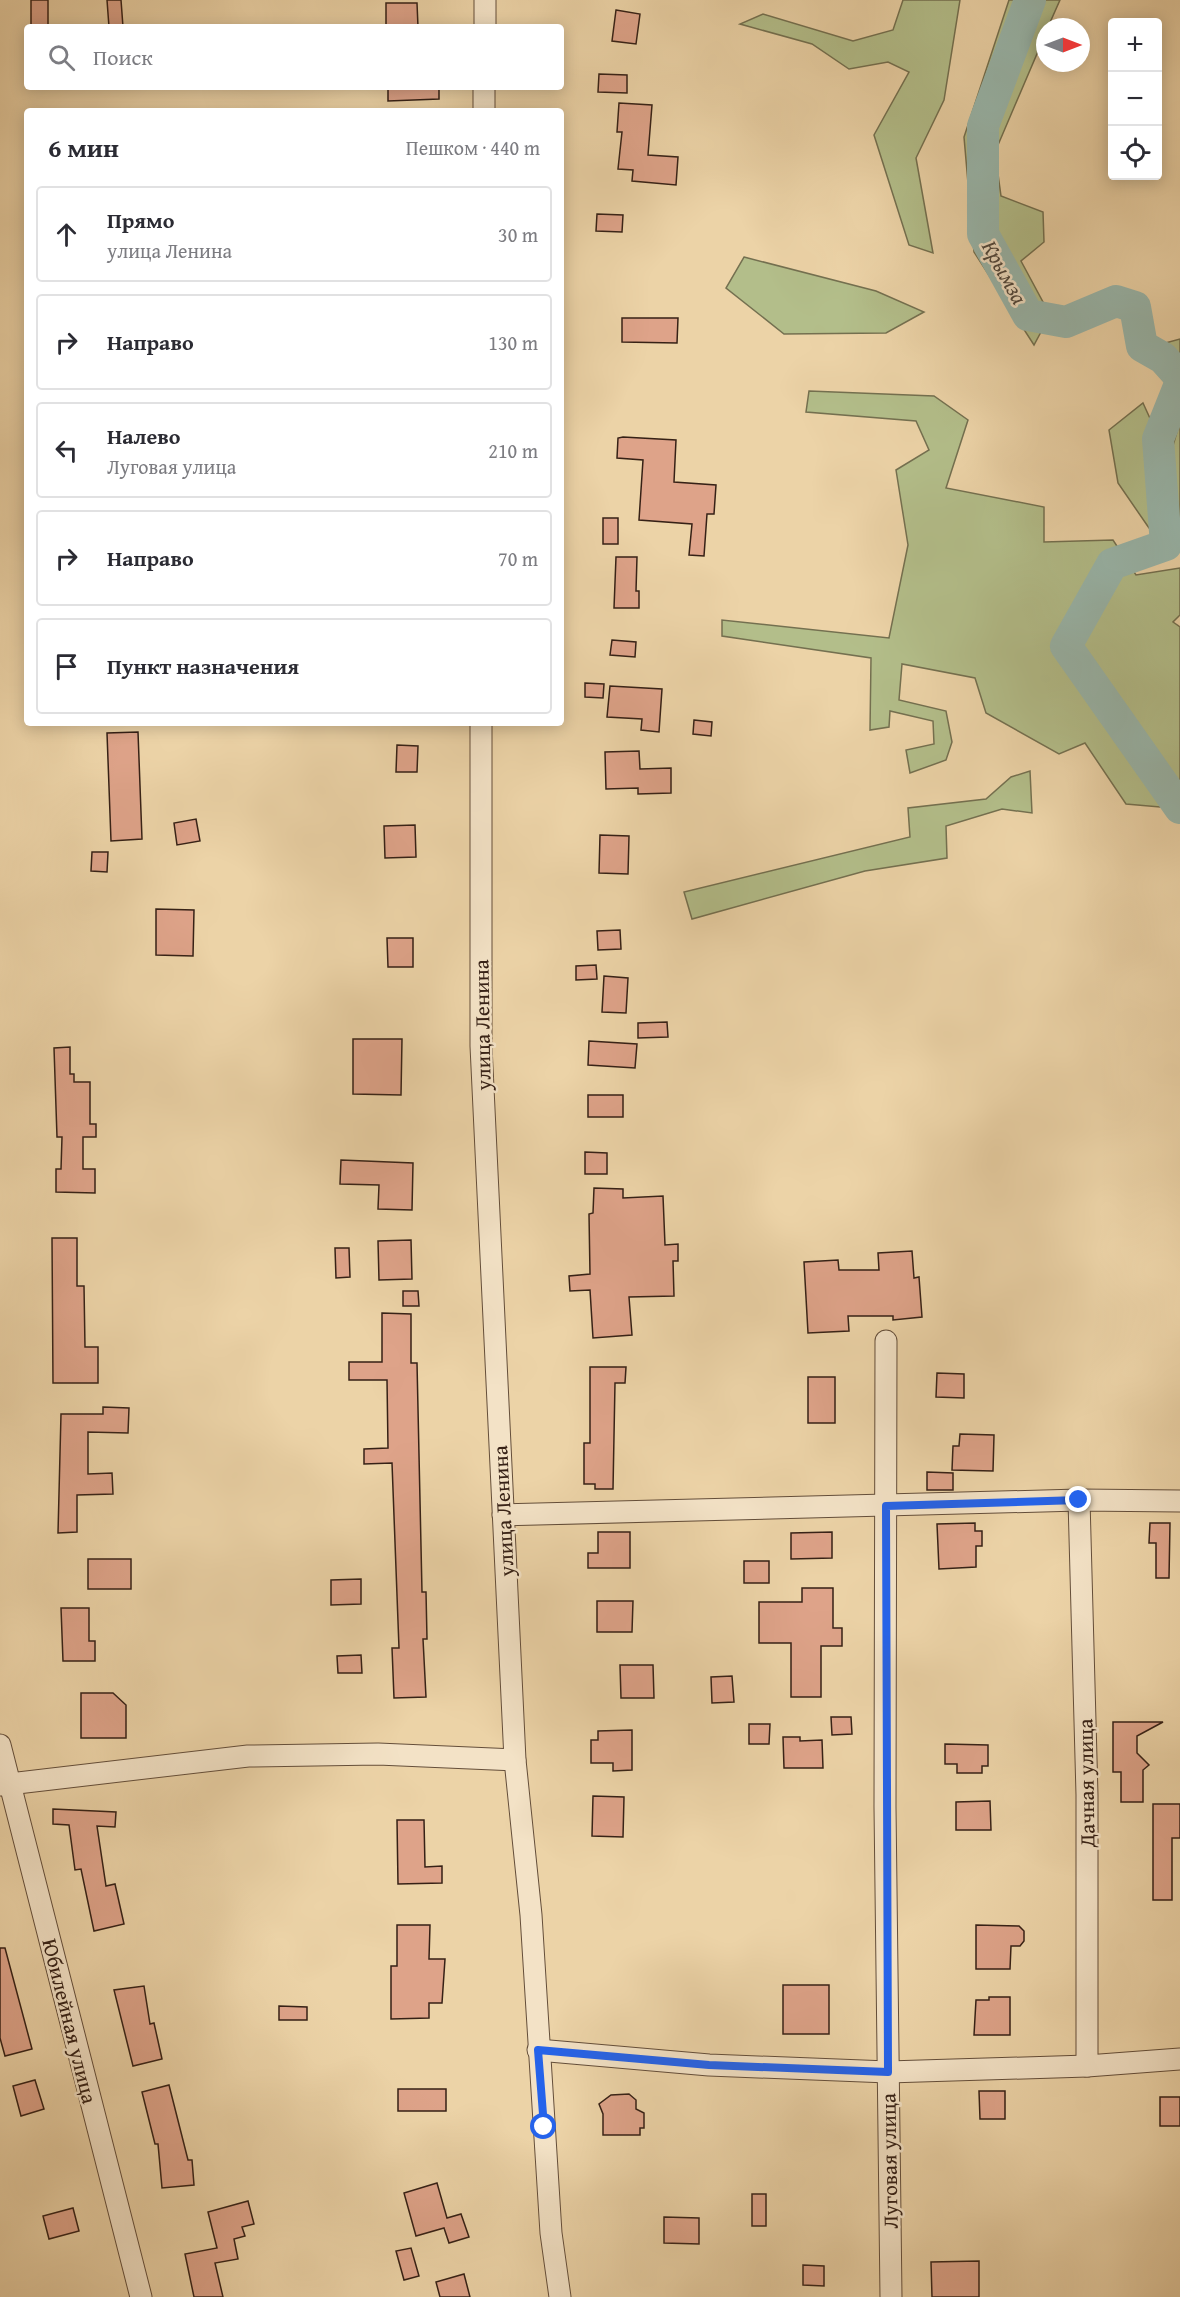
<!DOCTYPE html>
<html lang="ru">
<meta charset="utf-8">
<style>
body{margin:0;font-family:"Gentium Book Plus",serif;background:#f2f2f3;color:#2b2b33}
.controls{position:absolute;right:18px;top:18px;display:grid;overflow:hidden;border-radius:6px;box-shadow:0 3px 15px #0003}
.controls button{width:54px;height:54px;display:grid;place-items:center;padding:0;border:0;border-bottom:2px solid #e1e1e2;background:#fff;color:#2b2b33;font:30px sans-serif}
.compass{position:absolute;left:1036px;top:18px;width:54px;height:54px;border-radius:50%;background:#fff;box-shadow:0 3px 15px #0003;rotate:90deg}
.stop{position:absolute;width:18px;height:18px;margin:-14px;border:4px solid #2563eb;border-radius:50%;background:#fff}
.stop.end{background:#2563eb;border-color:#fff;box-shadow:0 2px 6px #0008}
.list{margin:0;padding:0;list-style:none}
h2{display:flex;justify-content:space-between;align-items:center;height:78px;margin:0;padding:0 24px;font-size:26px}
h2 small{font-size:20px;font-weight:400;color:#7c7c81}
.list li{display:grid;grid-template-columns:39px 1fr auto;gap:18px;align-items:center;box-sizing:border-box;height:96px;margin:0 12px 12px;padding:0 12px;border:2px solid #e1e1e2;border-radius:6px}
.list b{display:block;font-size:22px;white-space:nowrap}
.list p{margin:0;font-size:20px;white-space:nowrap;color:#7c7c81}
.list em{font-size:20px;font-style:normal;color:#7c7c81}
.icon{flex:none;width:33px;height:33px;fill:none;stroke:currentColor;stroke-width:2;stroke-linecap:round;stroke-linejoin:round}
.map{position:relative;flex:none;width:1180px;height:2297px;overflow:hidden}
.search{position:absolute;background:#fff;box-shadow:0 3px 15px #0003;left:24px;top:24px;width:540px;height:66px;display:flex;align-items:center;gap:15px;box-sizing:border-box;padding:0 21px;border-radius:6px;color:#7c7c81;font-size:22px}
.panel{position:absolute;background:#fff;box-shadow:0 3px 15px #0003;left:24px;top:108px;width:540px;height:618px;border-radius:6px}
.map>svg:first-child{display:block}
</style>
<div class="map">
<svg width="1180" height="2297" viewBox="0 0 1180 2297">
<rect width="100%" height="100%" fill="#ecd3a7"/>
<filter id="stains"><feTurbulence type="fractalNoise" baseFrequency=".00333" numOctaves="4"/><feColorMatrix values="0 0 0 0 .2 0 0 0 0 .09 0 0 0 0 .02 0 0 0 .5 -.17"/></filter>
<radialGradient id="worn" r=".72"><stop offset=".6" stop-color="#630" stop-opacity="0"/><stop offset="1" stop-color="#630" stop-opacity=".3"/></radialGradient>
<g fill="#b3be8a" stroke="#747050" stroke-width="1.5">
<polygon points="903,0 960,0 944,100 916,158 933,253 909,245 874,135 909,72 888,62 849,69 812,44 740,24 763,14 853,41 893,30"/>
<polygon points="1009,0 1060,0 1048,27 1045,27 1045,35 995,152 1001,196 1043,212 1044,242 1021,261 1050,315 1034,345 974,252 964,137"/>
<polygon points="744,257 876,291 924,312 886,333 784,334 726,288"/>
<polygon points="1180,339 1180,384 1158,345"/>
<polygon points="809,391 934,396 968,420 946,488 1044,507 1044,542 1113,540 1136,575 1180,568 1180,615 1173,622 1180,627 1180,780 1160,807 1126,804 1085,743 1059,754 986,713 975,678 902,664 899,700 946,711 952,742 946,760 910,773 906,750 934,744 933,721 890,711 889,727 870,730 871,658 722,636 722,620 889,638 908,545 896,470 929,450 916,421 806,412"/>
<polygon points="1143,403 1169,460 1180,421 1180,530 1149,528 1118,483 1109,430"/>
<polygon points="1030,771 1032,813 1002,809 946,826 947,858 865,871 692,919 684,892 910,837 908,808 986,799 1011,777"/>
</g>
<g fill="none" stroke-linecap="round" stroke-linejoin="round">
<g stroke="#99b7ac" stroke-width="32">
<polyline points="1030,0 983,126 983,234 1028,315 1066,322 1116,301 1135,307 1142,346 1163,358 1180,377"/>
<polyline points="1180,384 1158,439 1166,545 1112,564 1066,646 1180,808"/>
</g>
</g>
<g fill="#dea389" stroke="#362116" stroke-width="1.5">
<rect x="31" y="0" width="17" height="27"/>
<polygon points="107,0 121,0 123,27 109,27"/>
<polygon points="386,3 417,3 418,27 386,27"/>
<polygon points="616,10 640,14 636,44 612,41"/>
<polygon points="599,74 627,75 627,93 598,92"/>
<polygon points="388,87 439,87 439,99 388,101"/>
<polygon points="619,103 652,105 648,155 678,157 676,185 632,181 633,170 618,169 622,132 617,132"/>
<polygon points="597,214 623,215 622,232 596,231"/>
<polygon points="622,318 678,318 677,343 622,342"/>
<polygon points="623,437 676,440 674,482 716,485 714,514 707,514 704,556 689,555 692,524 639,520 643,460 617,458 618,438"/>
<rect x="603" y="518" width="15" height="26"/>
<polygon points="616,557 637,557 636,591 639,591 639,608 614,608"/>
<polygon points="612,640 636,642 635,657 610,655"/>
<polygon points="585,683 604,684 603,698 585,697"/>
<polygon points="610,686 662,689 659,732 641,730 642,719 607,717"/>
<polygon points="694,720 712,722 711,736 693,734"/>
<polygon points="138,732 142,839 111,841 107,733"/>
<polygon points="397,745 418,746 417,772 396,772"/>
<polygon points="639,751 640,769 671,768 671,793 638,794 638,788 606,789 605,752"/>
<polygon points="196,819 200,841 177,845 174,823"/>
<polygon points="415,825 416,857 385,858 384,826"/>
<polygon points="600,835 629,836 628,874 599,873"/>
<polygon points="92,852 108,852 107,872 91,871"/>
<polygon points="156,909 194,910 193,956 156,955"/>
<polygon points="620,930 621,949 598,950 597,931"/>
<polygon points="387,938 413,938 413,967 388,967"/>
<polygon points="596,965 597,979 576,980 576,966"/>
<polygon points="604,976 628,978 626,1013 602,1012"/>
<polygon points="667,1022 668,1037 638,1038 638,1023"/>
<polygon points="353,1039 402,1039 401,1095 353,1094"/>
<polygon points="589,1041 637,1044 635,1068 588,1065"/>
<polygon points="70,1047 70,1074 74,1074 74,1082 90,1082 90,1124 96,1124 96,1137 83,1137 83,1169 95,1169 95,1193 56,1192 56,1169 61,1169 62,1137 57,1137 54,1048"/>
<rect x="588" y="1095" width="35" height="22"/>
<polygon points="585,1152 607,1153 607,1174 585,1174"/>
<polygon points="341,1160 413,1163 412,1210 378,1209 379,1185 340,1184"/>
<polygon points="594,1188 623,1189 623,1198 663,1196 665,1245 678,1244 678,1261 673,1261 674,1296 629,1297 632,1335 593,1338 590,1290 570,1291 569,1276 590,1274 589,1214 593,1213"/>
<polygon points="52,1238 77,1238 77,1286 84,1286 85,1347 98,1347 98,1383 53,1383"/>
<polygon points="411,1240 412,1279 379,1280 378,1241"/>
<polygon points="335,1248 349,1248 350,1277 336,1278"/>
<polygon points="912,1251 914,1278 919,1277 922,1317 893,1320 893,1316 848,1316 849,1331 808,1333 804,1262 838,1260 839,1270 879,1270 878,1253"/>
<polygon points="403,1291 418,1291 419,1306 403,1306"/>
<polygon points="382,1313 411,1314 411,1363 417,1363 422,1592 426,1592 427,1639 423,1639 426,1697 394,1698 392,1648 399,1648 392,1463 364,1464 364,1449 388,1448 387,1380 349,1380 349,1362 382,1362"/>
<polygon points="590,1367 626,1367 625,1383 615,1383 613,1489 595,1489 595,1484 584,1484 584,1443 590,1443"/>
<polygon points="937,1373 964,1374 964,1398 936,1397"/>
<rect x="808" y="1377" width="27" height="46"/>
<polygon points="103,1407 129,1408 128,1433 88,1432 88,1474 112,1473 113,1494 77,1495 77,1532 58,1533 61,1414 103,1414"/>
<polygon points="960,1434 994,1435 993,1471 952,1470 953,1446 959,1446"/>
<polygon points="927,1472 953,1473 953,1490 927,1490"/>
<polygon points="975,1523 975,1531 982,1531 982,1546 976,1546 976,1567 939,1569 937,1524"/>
<polygon points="1150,1523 1170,1523 1169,1578 1156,1578 1156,1543 1149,1543"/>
<polygon points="598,1532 630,1532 630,1568 588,1568 588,1553 598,1553"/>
<polygon points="832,1532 832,1558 791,1559 791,1533"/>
<rect x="88" y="1559" width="43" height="30"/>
<rect x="744" y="1561" width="25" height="22"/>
<polygon points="361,1579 361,1604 331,1605 331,1580"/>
<polygon points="802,1588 833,1588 833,1628 842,1628 842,1646 821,1646 821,1697 791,1697 791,1643 759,1643 759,1602 802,1602"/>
<polygon points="597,1601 633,1601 632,1632 597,1632"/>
<polygon points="61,1608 89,1608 89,1641 95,1641 95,1661 63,1661"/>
<polygon points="361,1655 362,1673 338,1673 337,1656"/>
<polygon points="620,1665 653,1665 654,1698 621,1698"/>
<polygon points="732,1676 734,1702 712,1703 711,1677"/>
<polygon points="81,1693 113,1693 126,1705 126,1738 81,1738"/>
<polygon points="831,1717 851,1717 852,1734 832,1735"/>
<polygon points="1113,1722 1163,1722 1137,1736 1137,1753 1149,1765 1143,1770 1143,1802 1121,1802 1121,1772 1113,1772"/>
<polygon points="749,1724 770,1724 769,1744 749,1744"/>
<polygon points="632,1730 632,1770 613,1771 613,1763 591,1763 591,1740 598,1740 598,1731"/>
<polygon points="783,1737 800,1737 800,1741 822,1740 823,1768 784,1768"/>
<polygon points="945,1744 988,1745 988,1766 982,1766 982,1773 957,1773 957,1764 945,1764"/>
<polygon points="593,1796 624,1797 623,1837 592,1836"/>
<polygon points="990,1801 991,1830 956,1830 956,1802"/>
<polygon points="1153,1804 1180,1804 1180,1838 1172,1838 1172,1900 1153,1900"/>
<polygon points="53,1809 116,1812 115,1827 97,1826 106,1886 115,1884 124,1924 94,1931 81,1869 75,1870 69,1825 53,1824"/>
<polygon points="397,1820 424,1820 425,1867 442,1866 442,1883 398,1884"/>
<polygon points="397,1925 430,1925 429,1959 445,1959 442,2003 429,2003 429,2018 391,2019 391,1966 397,1966"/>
<polygon points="976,1925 1019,1926 1024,1931 1024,1941 1020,1946 1011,1946 1010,1969 976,1969"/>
<polygon points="0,1948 5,1948 32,2049 5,2056 0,2038"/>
<rect x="783" y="1985" width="46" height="49"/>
<polygon points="144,1986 150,2024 154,2023 162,2059 133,2066 114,1990"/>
<polygon points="989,1997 1010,1997 1010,2035 974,2035 976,2000 989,2000"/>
<polygon points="279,2006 307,2007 307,2020 279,2020"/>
<polygon points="35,2080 44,2109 21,2116 13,2086"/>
<polygon points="169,2085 188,2160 192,2160 194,2185 162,2188 158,2144 155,2144 142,2092"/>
<rect x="398" y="2089" width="48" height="22"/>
<polygon points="979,2091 1005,2091 1005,2119 980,2119"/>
<polygon points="629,2094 636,2100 636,2109 644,2113 644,2128 640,2128 640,2135 603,2135 603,2114 599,2104 611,2095"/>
<rect x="1160" y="2097" width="20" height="29"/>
<polygon points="437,2183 447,2218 461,2214 469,2237 449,2243 444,2228 416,2236 404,2193"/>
<rect x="752" y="2194" width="14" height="32"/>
<polygon points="248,2201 254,2224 242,2227 245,2236 234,2239 238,2259 215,2263 223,2297 194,2297 185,2254 217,2248 208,2212"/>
<polygon points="73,2208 79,2231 49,2239 43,2216"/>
<polygon points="664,2217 699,2218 699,2244 664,2243"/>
<polygon points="411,2248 419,2276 404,2280 396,2251"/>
<polygon points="979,2261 979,2297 932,2297 931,2262"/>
<polygon points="803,2265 824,2266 824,2286 803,2285"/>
<polygon points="464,2274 470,2297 440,2297 436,2282"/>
</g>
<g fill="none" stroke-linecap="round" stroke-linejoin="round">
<g stroke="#644e3a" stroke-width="23">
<g id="minor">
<polyline points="485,27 485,0"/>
<polyline points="484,111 484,87"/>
<polyline points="481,723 481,1046 515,1760 531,1915 551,2233 560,2297"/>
<polyline points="886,1341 885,1807 891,2297"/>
<polyline points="1079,1500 1087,1795 1087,2066"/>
<polyline points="503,1515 1079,1500 1180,1501"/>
<polyline points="0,1745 141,2297"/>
<polyline points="0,1785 248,1756 378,1754 515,1760"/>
<polyline points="538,2050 709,2065 888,2072 1087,2066 1180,2059"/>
</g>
</g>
<use href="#minor" stroke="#f3e2c6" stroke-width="21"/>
</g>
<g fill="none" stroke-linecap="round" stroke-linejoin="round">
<polyline stroke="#2563eb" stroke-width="8" points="544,2127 538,2050 709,2065 888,2072 886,1506 1079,1500"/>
</g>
<g text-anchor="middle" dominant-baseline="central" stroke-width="5" stroke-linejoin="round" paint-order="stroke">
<g font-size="21" fill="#362116" stroke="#f3e2c6">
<text transform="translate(482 1025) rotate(-91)">улица Ленина</text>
<text transform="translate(503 1511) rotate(-93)">улица Ленина</text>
<text transform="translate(1086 1783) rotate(-91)">Дачная улица</text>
<text transform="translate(70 2021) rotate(76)">Юбилейная улица</text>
<text transform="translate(889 2161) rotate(-91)">Луговая улица</text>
</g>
<g font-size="22" font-style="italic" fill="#4f463c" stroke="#f3e2c6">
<text transform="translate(1005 272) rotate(61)">Крымза</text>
</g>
</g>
<rect width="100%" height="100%" filter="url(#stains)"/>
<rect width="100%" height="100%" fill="url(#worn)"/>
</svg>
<div class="controls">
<button>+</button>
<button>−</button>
<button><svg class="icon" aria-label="locate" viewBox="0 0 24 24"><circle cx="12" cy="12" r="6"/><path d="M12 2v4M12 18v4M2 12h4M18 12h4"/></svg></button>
</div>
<svg class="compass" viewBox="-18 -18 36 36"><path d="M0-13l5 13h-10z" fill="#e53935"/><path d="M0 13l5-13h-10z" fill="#7c7c81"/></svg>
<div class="stop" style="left:544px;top:2127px"></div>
<div class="stop end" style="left:1079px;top:1500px"></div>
<div class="search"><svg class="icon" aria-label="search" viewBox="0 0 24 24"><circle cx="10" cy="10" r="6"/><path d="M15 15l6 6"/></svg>Поиск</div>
<section class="panel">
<h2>6 мин<small>Пешком · 440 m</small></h2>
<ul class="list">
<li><svg class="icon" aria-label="ahead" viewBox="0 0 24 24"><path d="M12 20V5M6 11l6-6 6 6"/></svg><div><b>Прямо</b><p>улица Ленина</p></div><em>30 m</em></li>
<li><svg class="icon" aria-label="right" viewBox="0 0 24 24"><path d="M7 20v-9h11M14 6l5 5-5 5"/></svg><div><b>Направо</b></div><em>130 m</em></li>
<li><svg class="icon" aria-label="left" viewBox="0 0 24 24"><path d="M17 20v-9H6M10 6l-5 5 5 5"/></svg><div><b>Налево</b><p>Луговая улица</p></div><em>210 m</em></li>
<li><svg class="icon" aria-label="right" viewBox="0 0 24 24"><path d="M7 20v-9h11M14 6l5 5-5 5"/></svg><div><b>Направо</b></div><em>70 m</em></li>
<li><svg class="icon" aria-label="arrive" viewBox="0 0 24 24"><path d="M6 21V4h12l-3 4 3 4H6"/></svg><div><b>Пункт назначения</b></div></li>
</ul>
</section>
</div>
